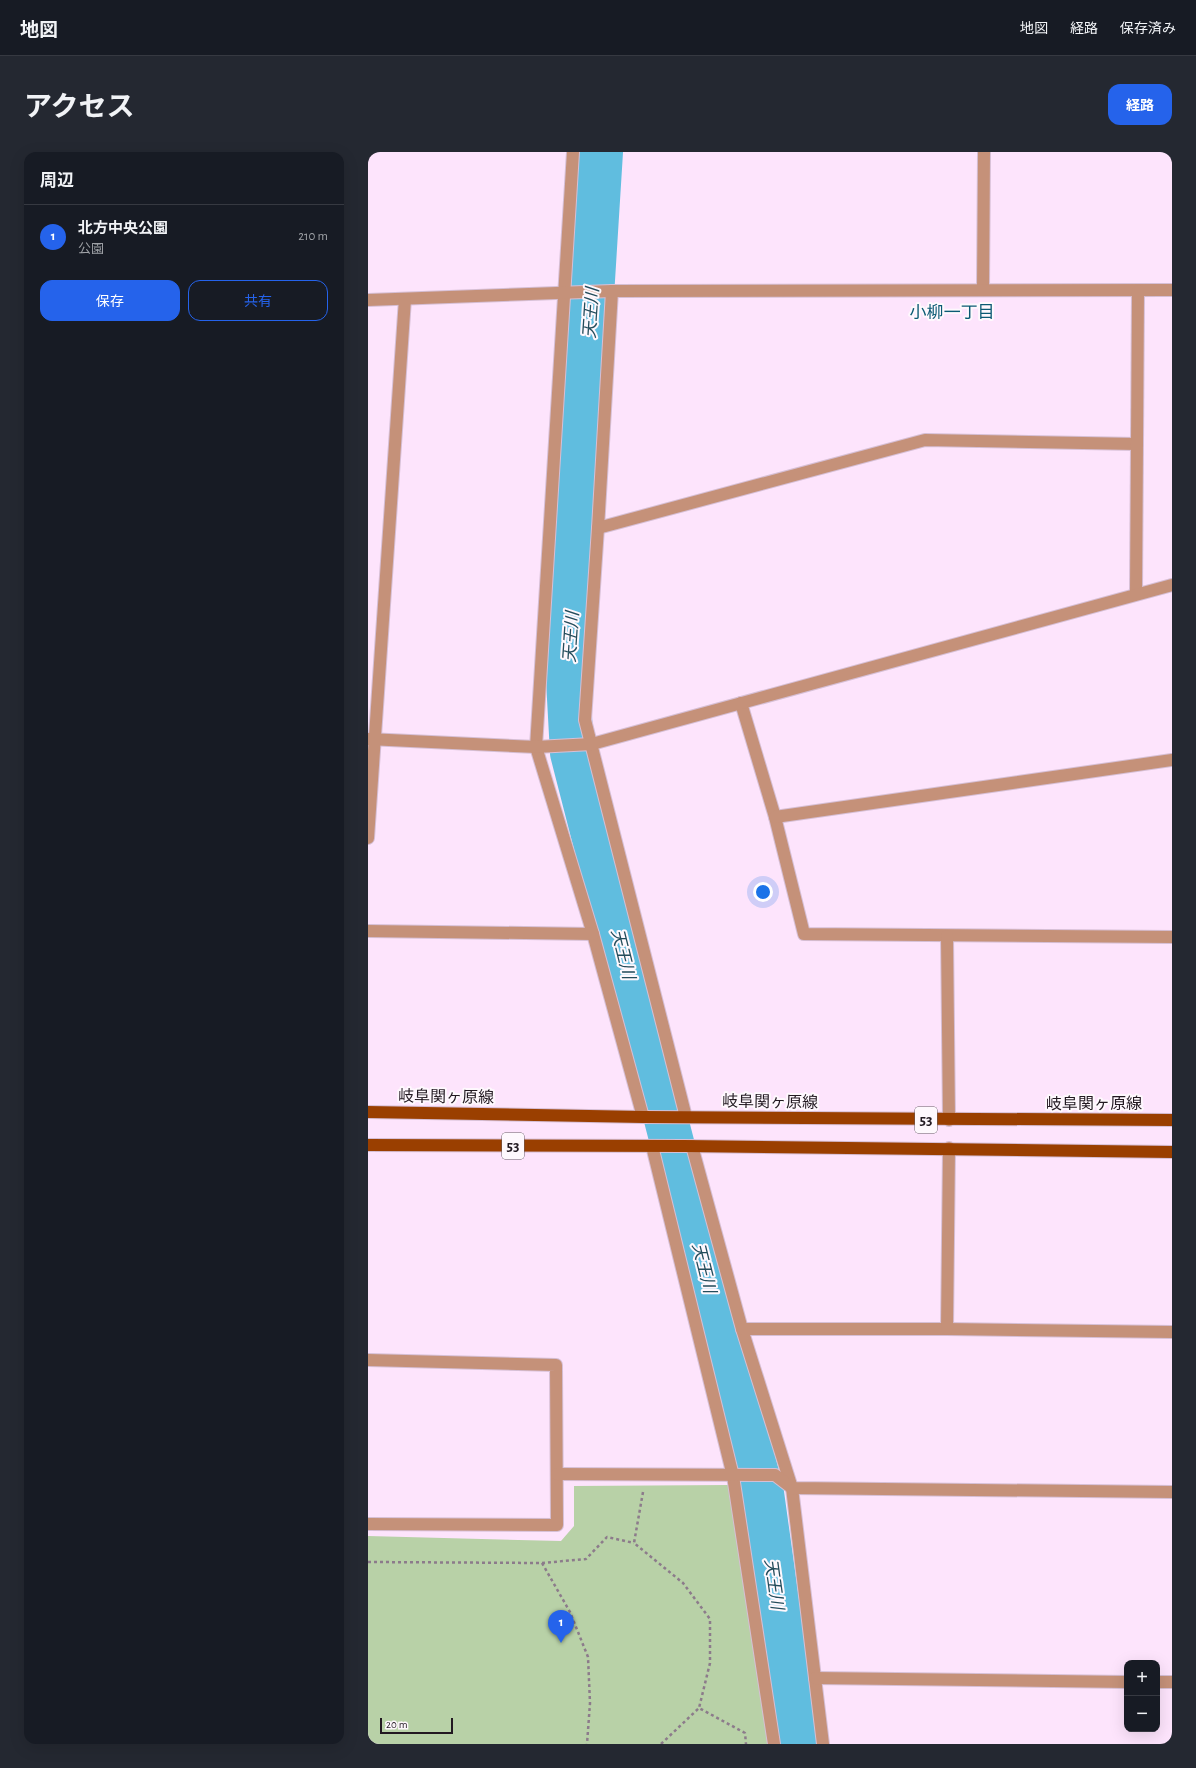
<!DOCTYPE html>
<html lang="ja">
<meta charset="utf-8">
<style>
body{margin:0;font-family:"Alegreya Sans","Noto Sans JP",sans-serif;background:#242831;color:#f1f3f6}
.controls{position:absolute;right:12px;bottom:12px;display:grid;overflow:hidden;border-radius:8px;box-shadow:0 4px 16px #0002}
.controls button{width:36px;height:36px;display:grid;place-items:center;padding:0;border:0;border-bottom:1px solid #363941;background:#171b24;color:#f1f3f6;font:20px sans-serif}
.scale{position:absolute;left:12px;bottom:10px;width:73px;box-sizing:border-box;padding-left:4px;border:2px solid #221921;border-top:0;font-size:11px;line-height:14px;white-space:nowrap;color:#221921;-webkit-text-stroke:3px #fef8fd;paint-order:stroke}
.you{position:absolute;left:395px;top:740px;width:14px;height:14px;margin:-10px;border:3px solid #fff;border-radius:50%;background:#1a73e8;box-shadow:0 0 0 6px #1a73e833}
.badge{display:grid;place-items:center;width:26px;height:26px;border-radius:50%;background:#2563eb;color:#fff;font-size:13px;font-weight:700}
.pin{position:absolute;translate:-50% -33px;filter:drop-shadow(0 1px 2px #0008)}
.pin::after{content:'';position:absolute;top:21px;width:14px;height:12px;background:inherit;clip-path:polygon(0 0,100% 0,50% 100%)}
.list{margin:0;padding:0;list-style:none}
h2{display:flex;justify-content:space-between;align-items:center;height:52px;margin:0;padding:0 16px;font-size:17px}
h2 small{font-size:13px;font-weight:400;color:#9ea1a6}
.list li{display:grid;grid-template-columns:26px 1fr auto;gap:12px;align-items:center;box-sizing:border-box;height:64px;padding:0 16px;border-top:1px solid #363941}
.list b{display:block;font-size:15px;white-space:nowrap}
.list p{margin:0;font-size:13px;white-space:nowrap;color:#9ea1a6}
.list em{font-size:13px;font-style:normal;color:#9ea1a6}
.actions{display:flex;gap:8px;padding:12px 16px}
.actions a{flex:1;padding:9px 0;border:1px solid #2563eb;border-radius:12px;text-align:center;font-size:14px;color:#2563eb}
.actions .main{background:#2563eb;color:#fff}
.map{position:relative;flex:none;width:804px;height:1592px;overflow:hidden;border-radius:12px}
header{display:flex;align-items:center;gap:24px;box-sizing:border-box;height:56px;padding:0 20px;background:#171b24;border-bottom:1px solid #363941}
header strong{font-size:19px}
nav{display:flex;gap:22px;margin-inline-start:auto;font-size:14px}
.intro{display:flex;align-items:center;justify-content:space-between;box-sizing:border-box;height:96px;padding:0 24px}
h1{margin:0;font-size:28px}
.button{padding:10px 18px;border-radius:12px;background:#2563eb;color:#fff;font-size:14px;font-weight:700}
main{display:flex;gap:24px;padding:0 24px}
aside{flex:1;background:#171b24;border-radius:12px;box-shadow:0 4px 16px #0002}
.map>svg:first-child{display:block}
</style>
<header>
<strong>地図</strong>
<nav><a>地図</a><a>経路</a><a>保存済み</a></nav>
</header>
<div class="intro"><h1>アクセス</h1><a class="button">経路</a></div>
<main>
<aside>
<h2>周辺<small></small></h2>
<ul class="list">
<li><span class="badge">1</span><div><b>北方中央公園</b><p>公園</p></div><em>210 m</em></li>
</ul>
<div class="actions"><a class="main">保存</a><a>共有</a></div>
</aside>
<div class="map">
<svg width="804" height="1592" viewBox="0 0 804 1592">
<rect width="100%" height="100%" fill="#fde4fc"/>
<polygon fill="#b8d1a7" points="360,1333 402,1592 0,1592 0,1384 193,1389 206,1374 206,1334"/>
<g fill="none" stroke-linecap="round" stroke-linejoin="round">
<polyline stroke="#60bddf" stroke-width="44" points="233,0 200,528 204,601 394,1341 429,1592"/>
<g stroke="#d6bfd5" stroke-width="14">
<g id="street">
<polyline points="205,0 168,595 225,782 275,965"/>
<polyline points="615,138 616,0"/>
<polyline points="244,139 230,376 217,568 318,965"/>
<polyline points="0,148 244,139 804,138"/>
<polyline points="230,376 557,288 769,292"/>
<polyline points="768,442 770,139"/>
<polyline points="373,551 407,665 436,782 804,785"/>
<polyline points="0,587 168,595 224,592 804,433"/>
<polyline points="407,665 804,608"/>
<polyline points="0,686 37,147"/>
<polyline points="0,779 225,782"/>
<polyline points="579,784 581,968"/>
<polyline points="284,994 365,1324 406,1592"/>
<polyline points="324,994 374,1177 424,1336 455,1592"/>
<polyline points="374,1177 579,1177 804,1180"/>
<polyline points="579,1177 581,996"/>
<polyline points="0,1208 188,1213 189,1373 0,1372"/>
<polyline points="189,1322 407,1323 424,1336 804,1340"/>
<polyline points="447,1526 759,1530"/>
<polyline points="789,1530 804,1530"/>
</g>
</g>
<g stroke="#d6bfd5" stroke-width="14">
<g id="primary">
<polyline points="0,960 275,965 804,968"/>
<polyline points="0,993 317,994 804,1000"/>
</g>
</g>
<g stroke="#8c7b8b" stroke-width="2.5" stroke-dasharray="3 3" stroke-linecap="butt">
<polyline points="275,1340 266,1391 315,1431 342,1467 342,1511 331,1556 377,1581 378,1592"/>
<polyline points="0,1410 174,1411 218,1407 239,1385 266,1391"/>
<polyline points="174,1411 202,1460 220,1505 222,1551 219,1592"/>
<polyline points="293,1592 331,1556"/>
</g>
<use href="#street" stroke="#c59179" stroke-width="12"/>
<use href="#primary" stroke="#9a3f00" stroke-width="12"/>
</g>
<g text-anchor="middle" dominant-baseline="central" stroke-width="4" stroke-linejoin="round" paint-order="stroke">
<g fill="#fef8fd" stroke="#645c63" stroke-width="1">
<rect x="547" y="955" width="22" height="26" rx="3"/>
<rect x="134" y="981" width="22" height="26" rx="3"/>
</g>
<g font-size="15" font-weight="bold" fill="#221921">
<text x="558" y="968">53</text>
<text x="145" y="994">53</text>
</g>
<g font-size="16" fill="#221921" stroke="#fef8fd">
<text transform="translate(78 945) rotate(1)">岐阜関ヶ原線</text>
<text transform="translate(402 950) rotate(1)">岐阜関ヶ原線</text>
<text x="726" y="952">岐阜関ヶ原線</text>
</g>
<g font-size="17" fill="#0b5a74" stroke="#fef8fd">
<text x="584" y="160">小柳一丁目</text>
</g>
<g font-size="17" font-style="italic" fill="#234c5b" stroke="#fef8fd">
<text transform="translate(223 161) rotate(-86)">天王川</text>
<text transform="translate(203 485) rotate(-86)">天王川</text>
<text transform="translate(255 802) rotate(76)">天王川</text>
<text transform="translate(336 1116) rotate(76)">天王川</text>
<text transform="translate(406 1432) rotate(82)">天王川</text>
</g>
</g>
</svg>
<div class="controls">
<button>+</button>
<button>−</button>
</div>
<div class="scale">20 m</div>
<div class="you"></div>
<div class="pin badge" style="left:193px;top:1491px">1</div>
</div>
</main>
